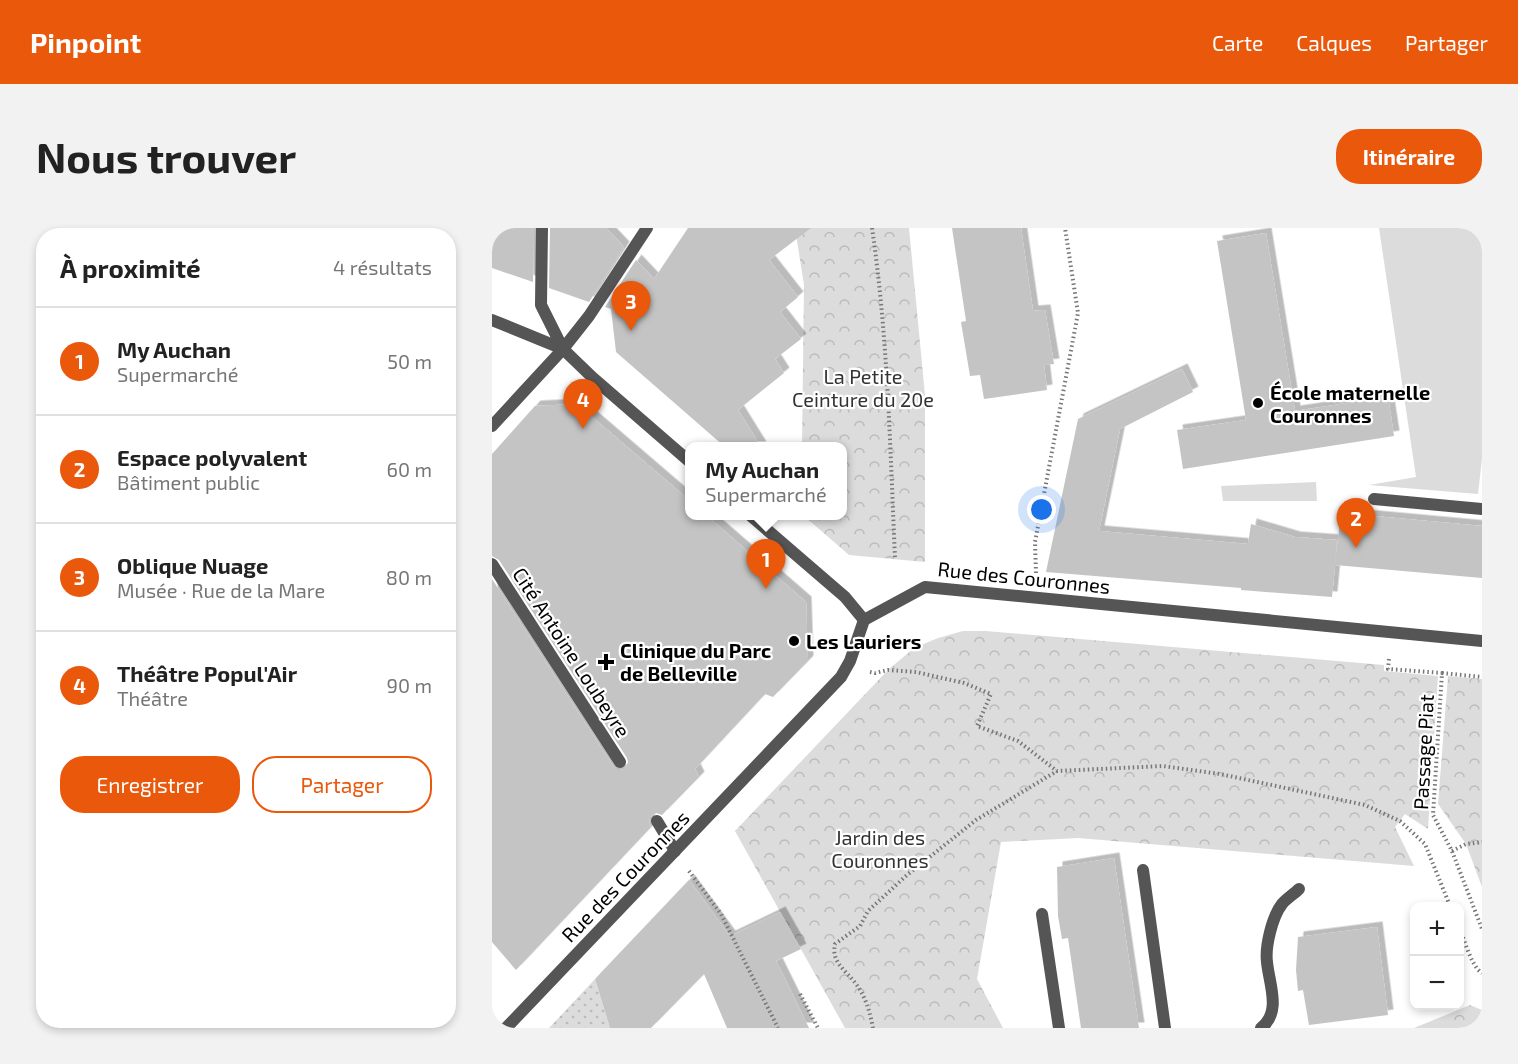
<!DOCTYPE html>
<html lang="fr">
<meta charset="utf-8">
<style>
body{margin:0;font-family:"Exo 2",sans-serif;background:#f2f2f2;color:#222}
.controls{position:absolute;right:18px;bottom:18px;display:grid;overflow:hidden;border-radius:12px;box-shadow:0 3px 9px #0003}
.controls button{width:54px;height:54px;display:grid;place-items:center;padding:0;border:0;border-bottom:2px solid #e0e0e0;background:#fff;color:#222;font:30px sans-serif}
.you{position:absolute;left:550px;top:282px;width:21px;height:21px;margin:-15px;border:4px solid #fff;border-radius:50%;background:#1a73e8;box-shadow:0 0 0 9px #1a73e833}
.badge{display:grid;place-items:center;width:39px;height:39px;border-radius:50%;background:#ea580c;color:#fff;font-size:20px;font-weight:700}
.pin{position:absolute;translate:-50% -50px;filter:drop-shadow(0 2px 3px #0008)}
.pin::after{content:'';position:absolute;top:32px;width:21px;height:18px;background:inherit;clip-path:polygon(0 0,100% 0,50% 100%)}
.popup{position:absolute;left:193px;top:214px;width:162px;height:78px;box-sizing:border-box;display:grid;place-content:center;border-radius:12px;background:#fff;filter:drop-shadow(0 2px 4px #0005);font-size:20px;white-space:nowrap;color:#767676}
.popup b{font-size:22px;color:#222}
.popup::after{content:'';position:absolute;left:50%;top:100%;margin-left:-12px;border:12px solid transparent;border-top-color:#fff}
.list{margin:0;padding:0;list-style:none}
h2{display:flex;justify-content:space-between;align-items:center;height:78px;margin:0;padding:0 24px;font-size:26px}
h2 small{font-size:20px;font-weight:400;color:#767676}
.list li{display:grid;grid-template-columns:39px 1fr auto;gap:18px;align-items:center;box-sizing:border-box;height:108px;padding:0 24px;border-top:2px solid #e0e0e0}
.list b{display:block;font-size:22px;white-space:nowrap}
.list p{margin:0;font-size:20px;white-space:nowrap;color:#767676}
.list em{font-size:20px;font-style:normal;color:#767676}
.actions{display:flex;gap:12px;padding:18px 24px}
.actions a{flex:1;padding:14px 0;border:2px solid #ea580c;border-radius:24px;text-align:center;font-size:21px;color:#ea580c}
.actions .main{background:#ea580c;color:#fff}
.map{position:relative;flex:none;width:990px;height:800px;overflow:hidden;border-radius:24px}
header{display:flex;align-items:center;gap:36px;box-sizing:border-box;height:84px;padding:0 30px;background:#ea580c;color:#fff}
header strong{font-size:28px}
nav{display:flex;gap:33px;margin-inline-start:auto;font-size:21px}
.intro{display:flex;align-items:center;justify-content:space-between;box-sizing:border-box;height:144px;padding:0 36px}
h1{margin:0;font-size:42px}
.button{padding:15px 27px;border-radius:24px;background:#ea580c;color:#fff;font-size:21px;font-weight:700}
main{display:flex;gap:36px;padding:0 36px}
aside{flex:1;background:#fff;border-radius:24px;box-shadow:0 3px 9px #0003}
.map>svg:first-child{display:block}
</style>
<header>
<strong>Pinpoint</strong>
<nav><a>Carte</a><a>Calques</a><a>Partager</a></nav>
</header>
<div class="intro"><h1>Nous trouver</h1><a class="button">Itinéraire</a></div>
<main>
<aside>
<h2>À proximité<small>4 résultats</small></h2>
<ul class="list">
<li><span class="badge">1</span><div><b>My Auchan</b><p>Supermarché</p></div><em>50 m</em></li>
<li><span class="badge">2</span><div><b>Espace polyvalent</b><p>Bâtiment public</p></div><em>60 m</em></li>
<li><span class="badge">3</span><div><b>Oblique Nuage</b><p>Musée · Rue de la Mare</p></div><em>80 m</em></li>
<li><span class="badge">4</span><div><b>Théâtre Popul'Air</b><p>Théâtre</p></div><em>90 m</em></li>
</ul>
<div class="actions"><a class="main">Enregistrer</a><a>Partager</a></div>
</aside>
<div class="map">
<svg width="990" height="800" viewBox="0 0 990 800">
<defs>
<pattern id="forest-crowns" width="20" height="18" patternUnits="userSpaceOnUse" patternTransform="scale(1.5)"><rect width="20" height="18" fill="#dcdcdc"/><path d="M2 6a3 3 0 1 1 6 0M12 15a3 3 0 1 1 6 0" fill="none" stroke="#bbb"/></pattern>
<pattern id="garden-dots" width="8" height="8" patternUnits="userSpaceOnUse" patternTransform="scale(1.5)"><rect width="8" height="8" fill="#dcdcdc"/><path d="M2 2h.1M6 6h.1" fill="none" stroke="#bbb" stroke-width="1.8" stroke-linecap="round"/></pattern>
<filter id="shadow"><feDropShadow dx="5.5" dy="-5.5" stdDeviation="0" flood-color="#0004"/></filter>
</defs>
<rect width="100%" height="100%" fill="#fff"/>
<g fill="#dcdcdc">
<polygon points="887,0 990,0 990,231 986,266 877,257 924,249"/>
<polygon points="824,254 825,273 731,273 729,258"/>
</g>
<g fill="url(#forest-crowns)">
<polygon points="303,0 417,0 433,167 433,334 357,327 312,288 350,288 350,218 310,218 312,57"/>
<polygon points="471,403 494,403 892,437 892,443 946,448 936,601 913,586 903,599 922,638 586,610 509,614 485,751 511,800 353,800 243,603 396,442 422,420 446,410"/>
<polygon points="956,448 990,451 990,659 974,616 946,576"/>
<polygon points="978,777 990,782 990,800 922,800"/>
</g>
<polygon fill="url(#garden-dots)" points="103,751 118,800 57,800"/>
<g fill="#c4c4c4" filter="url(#shadow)">
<polygon points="0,0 42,0 41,54 0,40"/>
<polygon points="58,0 114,0 132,19 97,74 57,60"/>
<polygon points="196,0 319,0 277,32 306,69 288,84 309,111 283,131 292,145 246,182 269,219 233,219 124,124 119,81 113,79 144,32 162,51"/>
<polygon points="460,0 529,0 541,83 553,82 562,136 552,137 555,162 492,171 488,147 478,148 469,94 474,93"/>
<polygon points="774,5 803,183 896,169 902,208 691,241 685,202 754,192 725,13"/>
<polygon points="690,141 701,164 628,201 607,303 756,316 759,296 803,309 845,312 843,335 849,285 990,298 990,350 843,337 840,369 749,362 749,360 554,344 586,191"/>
<polygon points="85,176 198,273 198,288 215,288 314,374 316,433 281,469 273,466 203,541 207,549 170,587 164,585 158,589 157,594 159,599 24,742 0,714 0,351 121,538 125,542 129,542 133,541 136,534 135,530 7,332 0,328 0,226 43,178"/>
<polygon points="622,630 647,800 589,800 576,710 570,711 566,688 565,639"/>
<polygon points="197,652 238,708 288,684 309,721 284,733 317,800 235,800 212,746 159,800 118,800 103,751"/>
<polygon points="885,699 896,787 817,797 811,762 806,763 804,742 806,709"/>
</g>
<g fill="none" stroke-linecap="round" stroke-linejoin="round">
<g stroke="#777" stroke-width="4" stroke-dasharray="1.5 3" stroke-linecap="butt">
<path d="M380 0C396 109 398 220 403 330"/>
<polyline points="544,345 543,314 586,85 573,0"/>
<polyline points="897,431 896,441 950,445 941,587 960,623 990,701"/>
<polyline points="378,444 383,445 396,442 424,444 472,455 499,466 485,498 526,513 565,543 671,538 728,546 873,577 908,593 933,616 958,678"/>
<polyline points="950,445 990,449"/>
<polyline points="960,623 974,616 990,614"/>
<polyline points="197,643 229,686 286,800"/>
<path d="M968 701C973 713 979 738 990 745"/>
<polyline points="308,766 326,800"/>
<path d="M381 800C378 785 374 769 364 756 354 742 339 735 343 716L368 698 376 683 415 647 484 592 565 543"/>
<polyline points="989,800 990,798"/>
</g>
<g stroke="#555" stroke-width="12">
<polyline points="882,271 990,281"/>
<polyline points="0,336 128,534"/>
<polyline points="165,593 183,623"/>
<polyline points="651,642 673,800"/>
<polyline points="550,686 567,800"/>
<path d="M769 800C790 784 777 756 775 734 773 719 780 689 790 676 794 671 802 666 807 661"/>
</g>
<g stroke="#555" stroke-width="12">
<polyline points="50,0 49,77 71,121 100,149 198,234"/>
<polyline points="0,92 71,121"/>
<polyline points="0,198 71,121 97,88 155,0"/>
<polyline points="259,288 353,369 372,392"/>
<polyline points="14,800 349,449 358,433 372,392 433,359 990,413"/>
</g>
</g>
<g fill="#000" stroke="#fff" stroke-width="2">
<circle cx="766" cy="175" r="6"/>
<circle cx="302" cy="413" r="6"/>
<path d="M111 425h6v6h6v6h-6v6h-6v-6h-6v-6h6z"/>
</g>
<g text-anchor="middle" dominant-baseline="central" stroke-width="4.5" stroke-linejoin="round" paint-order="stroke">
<g font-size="20" fill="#333" stroke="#fff">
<text x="371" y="148">La Petite<tspan x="371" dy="23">Ceinture du 20e</tspan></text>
<text x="388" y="609">Jardin des<tspan x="388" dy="23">Couronnes</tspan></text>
</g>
<g font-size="20" font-weight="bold" fill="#000" stroke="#fff" text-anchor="start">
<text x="778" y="164">École maternelle<tspan x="778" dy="23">Couronnes</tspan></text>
<text x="314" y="413">Les Lauriers</text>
<text x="128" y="422">Clinique du Parc<tspan x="128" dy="23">de Belleville</tspan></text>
</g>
<g font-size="20" fill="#000" stroke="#fff">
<text transform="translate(532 349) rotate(6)">Rue des Couronnes</text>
<text transform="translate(80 424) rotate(57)">Cité Antoine Loubeyre</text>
<text transform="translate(931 524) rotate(-87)">Passage Piat</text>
<text transform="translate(133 648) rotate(-46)">Rue des Couronnes</text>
</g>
</g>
</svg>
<div class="controls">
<button>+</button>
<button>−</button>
</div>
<div class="you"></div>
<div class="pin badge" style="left:274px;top:361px">1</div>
<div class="popup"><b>My Auchan</b>Supermarché</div>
<div class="pin badge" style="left:864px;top:320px">2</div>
<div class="pin badge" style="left:139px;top:103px">3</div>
<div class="pin badge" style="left:91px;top:201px">4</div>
</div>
</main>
